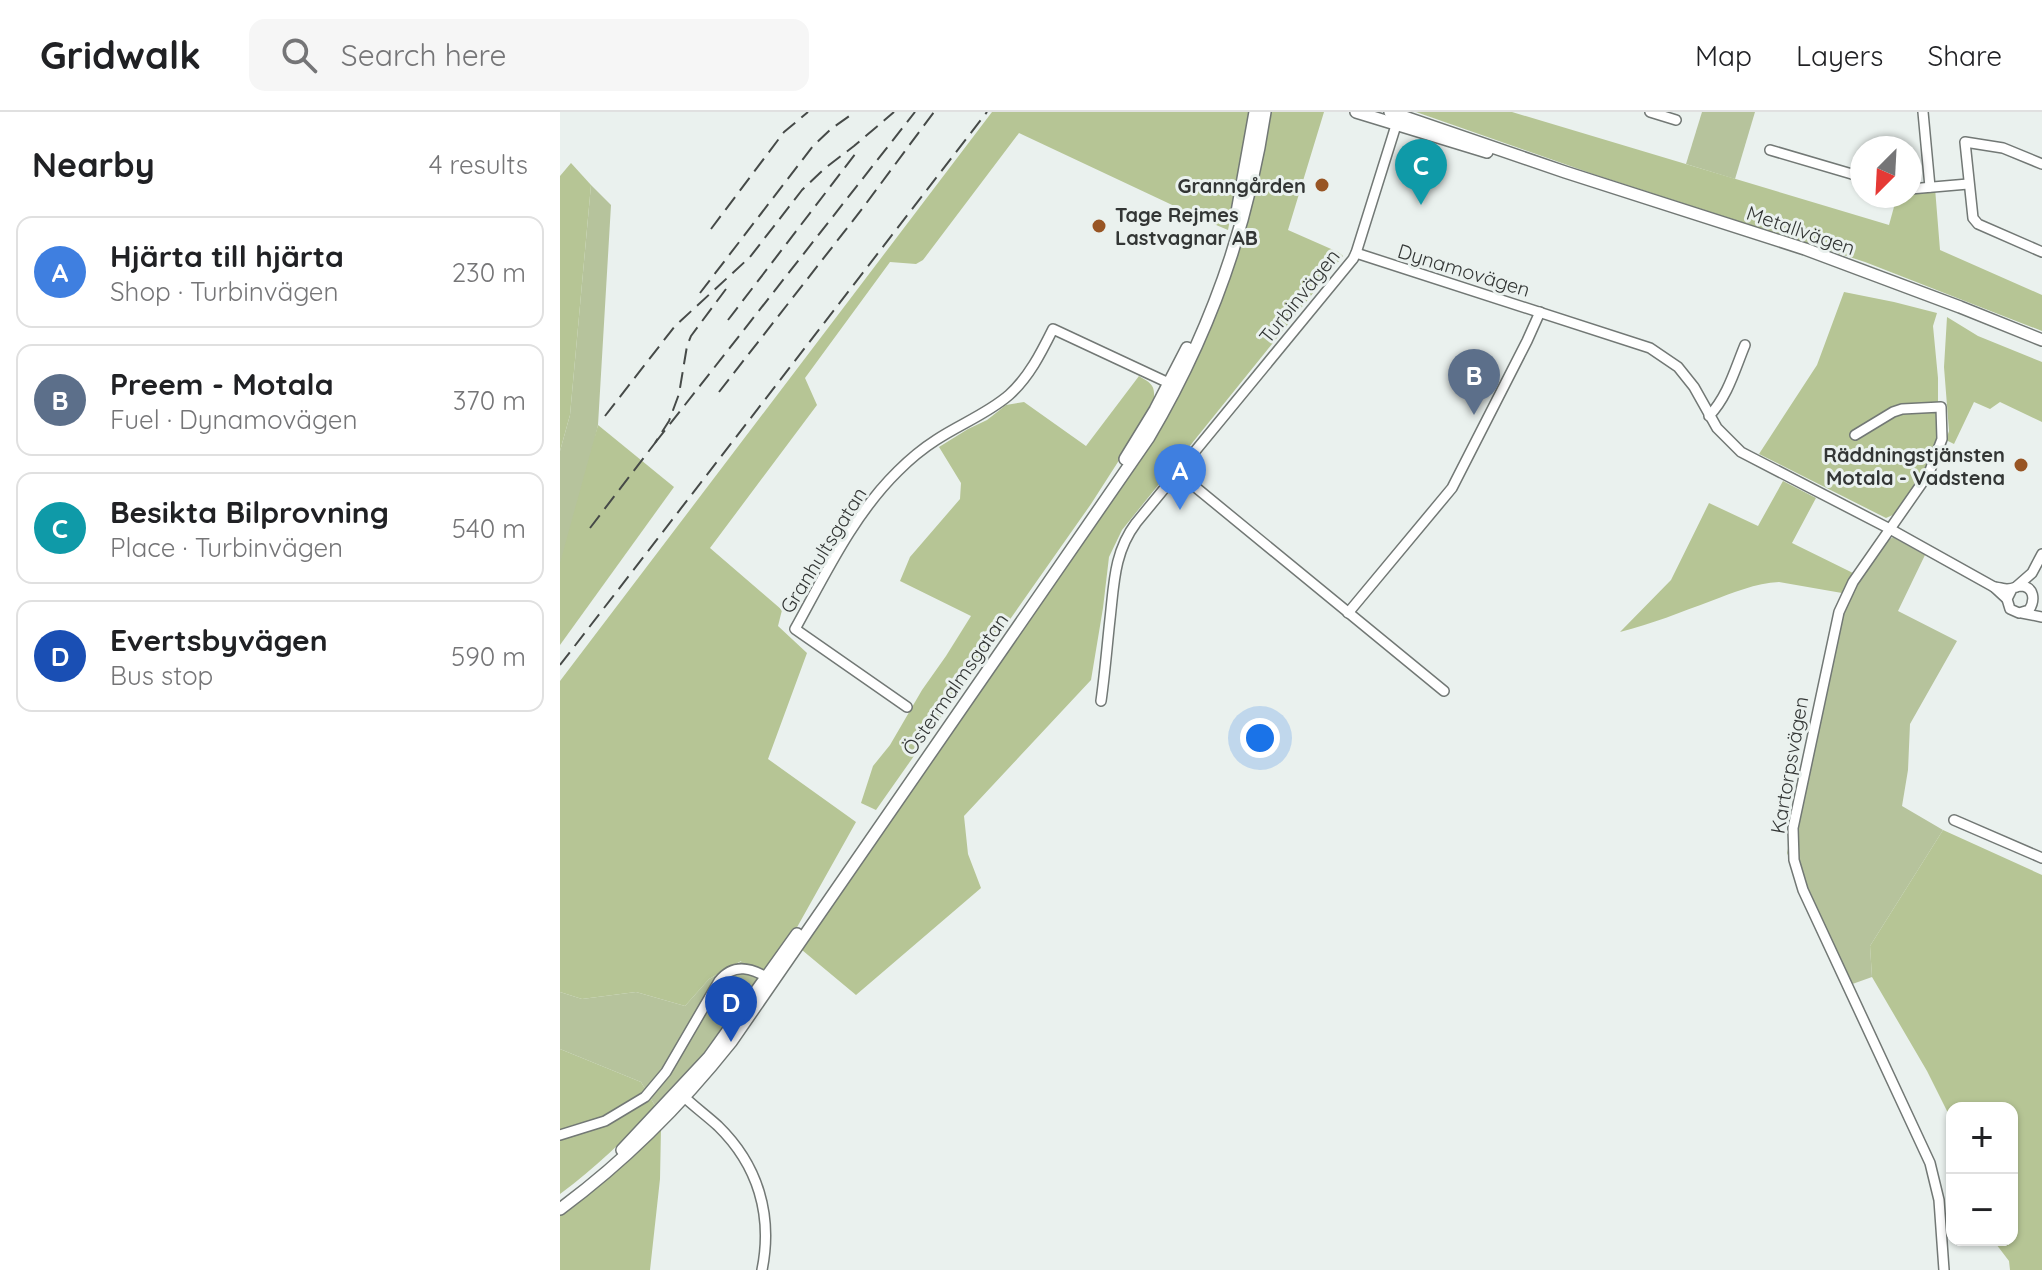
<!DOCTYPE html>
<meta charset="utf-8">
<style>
body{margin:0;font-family:Quicksand,sans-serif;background:#f6f6f6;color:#202124}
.controls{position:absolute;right:24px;bottom:24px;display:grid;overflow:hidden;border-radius:16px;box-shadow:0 2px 6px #0004}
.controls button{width:72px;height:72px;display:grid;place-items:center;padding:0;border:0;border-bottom:2px solid #e0e0e0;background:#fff;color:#202124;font:40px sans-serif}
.compass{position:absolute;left:1290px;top:24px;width:72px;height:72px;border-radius:50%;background:#fff;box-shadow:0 2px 6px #0004;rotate:204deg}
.you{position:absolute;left:700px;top:626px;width:28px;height:28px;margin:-20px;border:6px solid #fff;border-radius:50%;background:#1a73e8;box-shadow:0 0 0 12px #1a73e833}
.badge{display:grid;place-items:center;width:52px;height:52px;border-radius:50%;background:#7c3aed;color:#fff;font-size:26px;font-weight:700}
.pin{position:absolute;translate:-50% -66px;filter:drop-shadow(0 2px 4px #0008)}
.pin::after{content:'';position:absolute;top:42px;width:28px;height:24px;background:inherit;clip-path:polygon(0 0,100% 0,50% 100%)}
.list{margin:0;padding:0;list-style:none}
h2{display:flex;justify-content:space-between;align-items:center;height:104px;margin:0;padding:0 32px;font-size:34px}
h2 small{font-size:26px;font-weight:400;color:#757577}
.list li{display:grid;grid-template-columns:52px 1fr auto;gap:24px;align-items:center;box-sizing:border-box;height:112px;margin:0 16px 16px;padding:0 16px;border:2px solid #e0e0e0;border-radius:16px}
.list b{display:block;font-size:30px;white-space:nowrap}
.list p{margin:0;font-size:26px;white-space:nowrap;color:#757577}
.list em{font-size:26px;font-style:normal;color:#757577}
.icon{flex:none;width:44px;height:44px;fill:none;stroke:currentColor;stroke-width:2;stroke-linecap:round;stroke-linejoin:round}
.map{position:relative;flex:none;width:1482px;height:1158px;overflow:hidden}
header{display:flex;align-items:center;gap:48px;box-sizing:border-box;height:112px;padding:0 40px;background:#fff;border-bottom:2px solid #e0e0e0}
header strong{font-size:38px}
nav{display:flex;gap:44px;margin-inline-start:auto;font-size:28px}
.search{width:560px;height:72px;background:#f6f6f6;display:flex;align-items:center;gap:20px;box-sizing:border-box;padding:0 28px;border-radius:16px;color:#757577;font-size:30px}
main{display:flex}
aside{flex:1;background:#fff}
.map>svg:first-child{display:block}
</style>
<header>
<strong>Gridwalk</strong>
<div class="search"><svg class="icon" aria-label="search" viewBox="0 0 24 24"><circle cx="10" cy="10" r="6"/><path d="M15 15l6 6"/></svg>Search here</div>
<nav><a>Map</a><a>Layers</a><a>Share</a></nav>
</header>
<main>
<aside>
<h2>Nearby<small>4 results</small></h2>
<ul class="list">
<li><span class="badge" style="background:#3f7fe0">A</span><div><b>Hjärta till hjärta</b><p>Shop · Turbinvägen</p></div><em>230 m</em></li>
<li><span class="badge" style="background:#5c6f8a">B</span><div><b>Preem - Motala</b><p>Fuel · Dynamovägen</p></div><em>370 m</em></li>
<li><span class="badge" style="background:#0f9aa8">C</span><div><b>Besikta Bilprovning</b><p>Place · Turbinvägen</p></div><em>540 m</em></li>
<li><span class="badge" style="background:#1a4fb4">D</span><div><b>Evertsbyvägen</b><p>Bus stop</p></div><em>590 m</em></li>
</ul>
</aside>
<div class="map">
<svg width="1482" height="1158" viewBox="0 0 1482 1158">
<rect width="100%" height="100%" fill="#eaf1ee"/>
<g fill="#b6c39c">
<polygon points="1142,0 1195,0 1175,67 1126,52"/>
<polygon points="31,73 51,93 38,313 13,424 0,465 0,339 10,303"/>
<polygon points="1333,425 1365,443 1338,499 1397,529 1350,612 1348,658 1342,694 1383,718 1310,834 1312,865 1284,875 1253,807 1227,741 1283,485 1314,438"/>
<polygon points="182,849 205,863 150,936 97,997 81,970 0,937 0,880 22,887 76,880 125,894 149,867"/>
</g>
<g fill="#b6c595">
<polygon points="432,0 691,0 668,118 642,107 459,21 363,148 356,152 330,150 245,266 257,293 150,436 222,498 218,514 247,541 208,647 296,710 231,826 205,863 181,849 149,867 125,894 76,880 22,887 0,880 0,569"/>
<polygon points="709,0 764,0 728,118 778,140 783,144 562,418 549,445 543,496 531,568 404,704 408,742 421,776 296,883 242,838 410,591 634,249"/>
<polygon points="856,0 952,0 1329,113 1337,84 1350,84 1350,78 1375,76 1380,138 1482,183 1482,219 1305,150 1033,62"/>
<polygon points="11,51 31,73 10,303 0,339 0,64"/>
<polygon points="1284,180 1334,190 1377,201 1373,214 1378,266 1378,330 1362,366 1335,402 1326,406 1199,342 1257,253"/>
<polygon points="1387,205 1418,224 1482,250 1482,310 1440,290 1430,297 1414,290 1394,332 1386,328 1389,319 1384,255"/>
<path d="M579 264C590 271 595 272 594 286L565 339 531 392 316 698 301 691 313 654 330 633 362 578 386 544 411 504 340 469 350 445 400 387 401 371 379 335 408 317 427 308 446 293 464 290 526 334Z"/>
<polygon points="38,313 114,375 0,533 0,451"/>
<path d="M1223 369 1256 386 1232 431 1293 461 1282 481 1219 470C1196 471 1172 481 1151 489 1121 500 1092 512 1060 520L1111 468 1149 391 1198 414Z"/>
<polygon points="1383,718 1482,763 1482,1158 1450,1158 1449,1149 1433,1128 1452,1128 1452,996 1392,996 1392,1009 1367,959 1312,865 1310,834"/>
<path d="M0 937 81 970 97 997C65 1025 35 1057 0 1082Z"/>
<polygon points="101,1016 100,1067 90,1158 0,1158 0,1103 31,1081"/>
</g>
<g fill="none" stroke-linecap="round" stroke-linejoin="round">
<g stroke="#727875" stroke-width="12">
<g id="minor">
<polyline points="1090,0 1116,8"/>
<polyline points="1363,0 1370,75"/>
<polyline points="1210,38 1302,65"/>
<polyline points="1482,52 1443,36 1405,30 1413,106 1418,112 1482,140"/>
<polyline points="1350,77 1408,72"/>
<polyline points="796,141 1090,236 1118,255 1134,275 1157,316 1181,340 1330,417 1434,475 1447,487"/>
<path d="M1149 304C1168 284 1175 257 1185 233"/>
<polyline points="1295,323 1333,300 1342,297 1381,295 1382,327 1369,361 1293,470 1279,500 1233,716 1234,748 1243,778 1370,1051 1379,1088 1384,1158"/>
<polyline points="617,360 884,579"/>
<path d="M1434 475C1437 475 1444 477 1447 477 1452 477 1456 475 1460 474 1475 474 1475 489 1469 498L1459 501 1450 497 1447 487 1452 477"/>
<polyline points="1456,475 1472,461 1482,442"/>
<polyline points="788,501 892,376 967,229 980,200"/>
<polyline points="1462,501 1482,505"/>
<path d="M541 589C545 561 547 534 550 507 554 472 554 440 576 411L793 147 796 141 838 7"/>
<path d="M347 595 235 517C265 463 293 403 338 359 350 347 362 337 376 328 400 312 427 302 449 283 469 265 481 241 493 217L613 273"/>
<polyline points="1394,708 1482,746"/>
<path d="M120 981C132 993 146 1003 158 1014 198 1053 213 1103 202 1158"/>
<path d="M0 1023 45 1009 85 985 106 960 159 869C174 850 193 856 211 868"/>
</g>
</g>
<g stroke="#727875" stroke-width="14">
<g id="major">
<polyline points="796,0 927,40"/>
<polyline points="830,0 1005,60 1245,137 1400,195 1482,228"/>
<polyline points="677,100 695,0"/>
<polyline points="565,347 595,298 627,236"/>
<polyline points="62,1038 149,945 237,822"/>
<path d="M0 1097C65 1049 121 993 171 930L589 325C648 225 688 114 705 0"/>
</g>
</g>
<use href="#minor" stroke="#fff" stroke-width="9"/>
<use href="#major" stroke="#fff" stroke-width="11"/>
<g stroke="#464a48" stroke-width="2" stroke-dasharray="16 8" stroke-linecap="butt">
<polyline points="151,117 224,20 248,0"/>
<polyline points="140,181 253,34 271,17 295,0"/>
<polyline points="168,208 296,41"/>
<polyline points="159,280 302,97 374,0"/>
<polyline points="45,304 115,214 190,145 242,78 264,57 294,34 334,0"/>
<polyline points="95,331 355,0"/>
<polyline points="30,416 95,331 109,309 119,282 127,234 131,224 166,177"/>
<polyline points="0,553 427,0"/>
</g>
</g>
<g fill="#985524" stroke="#eaf1ee" stroke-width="3">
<circle cx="762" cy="73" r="8"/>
<circle cx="539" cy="114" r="8"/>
<circle cx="1461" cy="353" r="8"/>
</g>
<g text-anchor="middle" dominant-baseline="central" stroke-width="6" stroke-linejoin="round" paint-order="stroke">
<g font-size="20" font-weight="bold" fill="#333635" stroke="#eaf1ee" text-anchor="end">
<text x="746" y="73">Granngården</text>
<text x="555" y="102" text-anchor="start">Tage Rejmes<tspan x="555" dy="23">Lastvagnar AB</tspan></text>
<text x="1445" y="342">Räddningstjänsten<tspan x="1445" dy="23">Motala - Vadstena</tspan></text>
</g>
<g font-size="20" fill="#333635" stroke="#eaf1ee">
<text transform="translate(1241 118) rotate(19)">Metallvägen</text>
<text transform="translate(904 158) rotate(17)">Dynamovägen</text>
<text transform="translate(739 184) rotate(-51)">Turbinvägen</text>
<text transform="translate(263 438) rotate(-58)">Granhultsgatan</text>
<text transform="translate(395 572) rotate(-55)">Östermalmsgatan</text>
<text transform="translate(1229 653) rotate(-80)">Kartorpsvägen</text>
</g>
</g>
</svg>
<div class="controls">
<button>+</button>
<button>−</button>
</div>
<svg class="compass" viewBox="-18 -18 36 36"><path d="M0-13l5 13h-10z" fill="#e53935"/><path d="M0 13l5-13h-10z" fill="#757577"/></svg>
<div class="you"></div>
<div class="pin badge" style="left:620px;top:398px;background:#3f7fe0">A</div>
<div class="pin badge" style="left:914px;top:303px;background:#5c6f8a">B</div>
<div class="pin badge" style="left:861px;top:93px;background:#0f9aa8">C</div>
<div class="pin badge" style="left:171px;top:930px;background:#1a4fb4">D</div>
</div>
</main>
